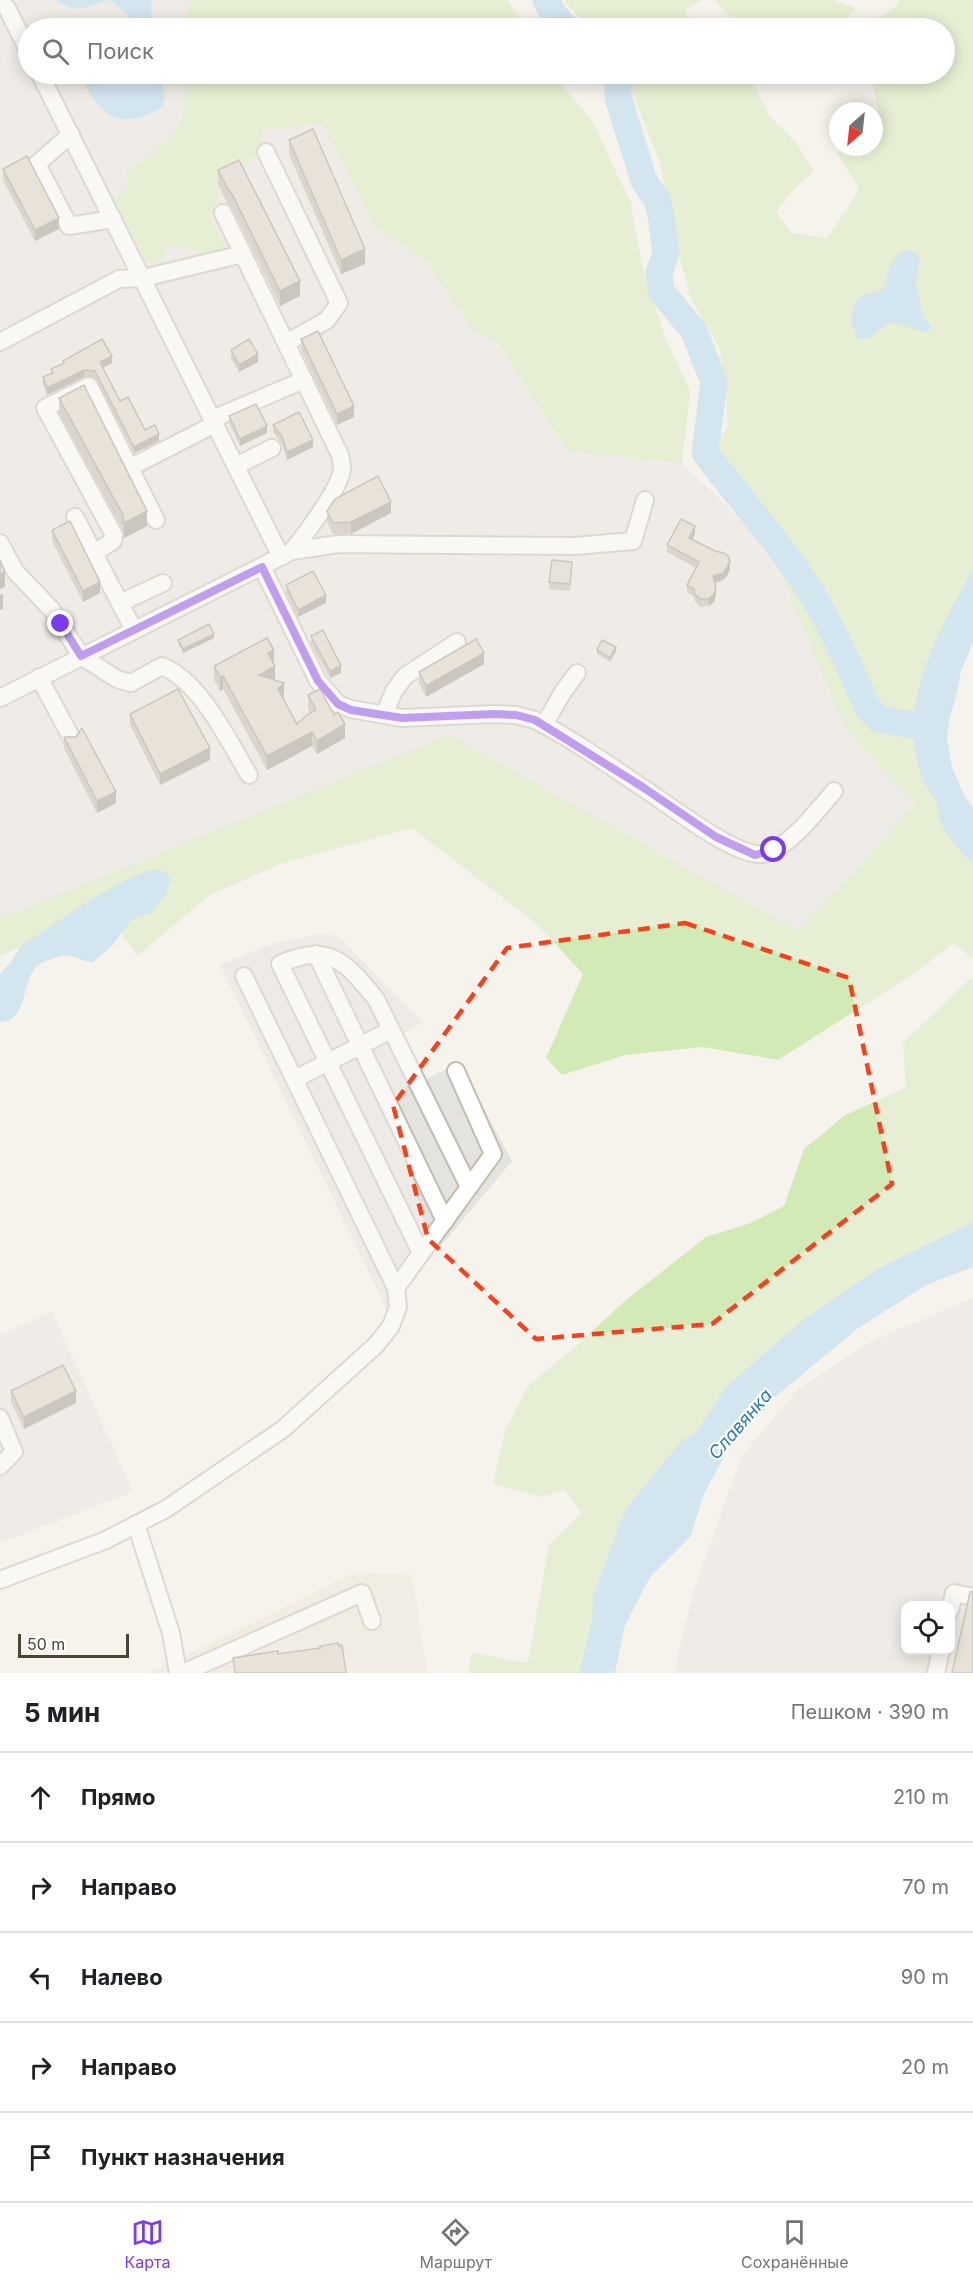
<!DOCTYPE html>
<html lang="ru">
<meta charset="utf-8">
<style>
body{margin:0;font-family:Inter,sans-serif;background:#f2f2f2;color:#202124}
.controls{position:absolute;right:18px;bottom:18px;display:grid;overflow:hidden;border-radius:12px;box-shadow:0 3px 15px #0003}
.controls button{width:54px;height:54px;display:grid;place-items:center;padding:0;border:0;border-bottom:2px solid #e0e0e0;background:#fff;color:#202124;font:30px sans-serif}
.compass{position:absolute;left:829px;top:102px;width:54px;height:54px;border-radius:50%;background:#fff;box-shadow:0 3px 15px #0003;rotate:207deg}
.scale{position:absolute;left:18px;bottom:15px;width:111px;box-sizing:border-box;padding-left:6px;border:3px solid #4b4439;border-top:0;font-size:16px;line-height:21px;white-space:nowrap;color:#4b4439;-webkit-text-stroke:4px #fff;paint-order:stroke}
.stop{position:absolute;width:18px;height:18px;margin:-14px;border:4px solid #7c3aed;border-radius:50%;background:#fff}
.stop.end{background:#7c3aed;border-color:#fff;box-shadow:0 2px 6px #0008}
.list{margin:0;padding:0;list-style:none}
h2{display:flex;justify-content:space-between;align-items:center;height:78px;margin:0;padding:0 24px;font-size:26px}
h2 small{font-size:20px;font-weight:400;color:#757577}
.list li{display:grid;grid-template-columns:39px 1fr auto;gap:18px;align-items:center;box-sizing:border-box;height:90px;padding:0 24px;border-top:2px solid #e0e0e0}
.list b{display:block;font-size:22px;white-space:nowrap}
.list em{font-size:20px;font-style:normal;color:#757577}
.icon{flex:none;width:33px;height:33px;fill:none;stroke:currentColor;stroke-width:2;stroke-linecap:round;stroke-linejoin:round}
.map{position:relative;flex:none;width:973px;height:1673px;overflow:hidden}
.search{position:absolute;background:#fff;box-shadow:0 3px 15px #0003;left:18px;right:18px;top:18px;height:66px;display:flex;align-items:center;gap:15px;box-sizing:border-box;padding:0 21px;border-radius:33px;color:#757577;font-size:22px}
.sheet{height:528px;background:#fff}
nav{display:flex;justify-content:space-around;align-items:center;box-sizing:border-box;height:84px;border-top:2px solid #e0e0e0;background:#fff;font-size:16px;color:#757577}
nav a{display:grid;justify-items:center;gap:3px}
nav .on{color:#7c3aed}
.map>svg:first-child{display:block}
</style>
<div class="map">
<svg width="973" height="1673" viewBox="0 0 973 1673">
<rect width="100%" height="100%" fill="#f6f3ec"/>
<polygon fill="#eae5da" points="355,1573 412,1575 427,1673 149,1673"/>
<g fill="#e6e2dd" fill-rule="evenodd">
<polygon points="0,0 271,0 290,28 28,28 28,74 320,74 568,451 682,463 749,528 779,570 845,729 916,804 798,931 449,735 0,919"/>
<path d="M973 1298V1673H674L693 1592 741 1457 798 1389 875 1339ZM906 1606H950V1650H906Z"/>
<polygon points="52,1311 133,1492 0,1543 0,1335"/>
</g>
<g fill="#d2eab5">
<polygon points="192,0 507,0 525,28 181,28"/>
<polygon points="563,0 701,0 686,10 689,28 591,28"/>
<polygon points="714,0 833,0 855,8 842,24 816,28 757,28 727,14"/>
<path d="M899 0H973V569C946 620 923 663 913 720 898 720 886 717 874 709L824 602 713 450 728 426 725 379 719 347 691 299 667 209 661 165 625 74H748L770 117 794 140 814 171 795 188 776 212 792 233 827 238 846 211 859 189 837 153 845 147H874V134L883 133 871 74H944V28H866L897 5Z"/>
<path d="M182 74H552L592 120 631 204 642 266 665 337 690 391 682 463 568 451 497 342 473 330 427 262 376 228 321 122 281 129H263L261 147 239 174 218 185 217 199 211 218 225 249 205 258 194 250 167 245 162 263 147 264 115 201 127 187V171C148 157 178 137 184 111 186 100 183 85 182 74Z"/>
<polygon points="779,570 811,610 845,673 860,710 877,724 912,731 915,755 923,781 939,805 939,819 966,858 973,864 973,959 953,943 918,971 778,1060 702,1047 625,1055 562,1075 546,1058 583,974 537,924 412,828 280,864 210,895 137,956 121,933 132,918 151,913 166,894 49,927 20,947 0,956 0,919 449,735 798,931 916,804 845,729"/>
<polygon points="973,976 973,1222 877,1269 804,1319 726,1387 695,1434 682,1440 625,1510 593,1596 592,1620 579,1673 468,1673 472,1653 528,1663 549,1545 582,1513 565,1490 542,1497 493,1484 505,1431 528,1386 575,1347 626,1300 706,1237 751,1223 784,1206 804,1149 844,1116 906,1087 903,1043"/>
</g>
<polygon fill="#e5e3e0" points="321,934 338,936 423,1022 402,1035 424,1080 459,1063 512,1161 387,1310 220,965 274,943"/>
<g fill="#a9d4f2">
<path d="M56 0H107C86 7 76 15 56 0Z"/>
<polygon points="110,0 151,0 152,28 118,28 130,21 130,16"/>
<path d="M81 74H159L165 98 163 106C122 134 96 115 81 74Z"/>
<path d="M906 249 916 253 920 257 916 285 923 317 931 325 930 330 925 332C893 325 898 313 870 338L859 339C848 329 849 302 864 295 871 291 877 294 883 289 889 273 889 257 906 249Z"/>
<path d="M973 569V642L960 674 958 689 949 720 947 738 952 767 964 795 973 807V864C962 855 946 834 940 821 938 815 940 808 937 803 933 795 926 788 923 780 893 707 939 631 973 569Z"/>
<path d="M156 869 166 872 171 880 166 894 151 913 132 919 112 946 93 962C83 962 71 953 61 956 55 958 40 962 36 967 21 983 28 1022 0 1022V974L11 962 20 947C48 928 127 872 156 869Z"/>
<polygon points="973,1222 973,1267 926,1285 857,1329 775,1397 727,1451 704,1494 690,1537 650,1577 625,1625 615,1673 579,1673 592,1620 593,1596 625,1510 682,1440 695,1434 726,1387 804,1319 877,1269"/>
</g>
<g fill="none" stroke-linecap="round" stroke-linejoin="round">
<g stroke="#a9d4f2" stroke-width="27">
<polyline points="546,0 554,15 566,28"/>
<path d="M618 74V97L644 181 657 200 661 215 666 253 659 273 661 291 694 331 714 382 705 453C743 503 786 550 818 604 837 637 852 673 868 708L878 719 929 728"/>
</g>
<g stroke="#c2bbae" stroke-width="20">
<g id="minor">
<polyline points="0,2 7,8 28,50"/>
<polyline points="40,74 281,557"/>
<polyline points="71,134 37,164 69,226 113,219"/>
<polyline points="266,152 339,303 327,320 286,343"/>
<polyline points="0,342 119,279 143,278 243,254"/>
<polyline points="212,419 304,380"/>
<polyline points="236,466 272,448"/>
<polyline points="131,467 215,424"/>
<polyline points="75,517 134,630"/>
<path d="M0 543 15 571 52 610 81 656 117 679 131 683 162 666C201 682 228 740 249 775"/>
<polyline points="292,551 338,544 575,546 633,541 645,500"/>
<polyline points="94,553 113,541 114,535 45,408 89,386 156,520"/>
<path d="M262 567 318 681 338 704 351 709 402 718 494 714 516 715 535 720C572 739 606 763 640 786 664 801 737 859 763 854 787 850 818 810 834 791"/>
<polyline points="120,603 163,583"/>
<polyline points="39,677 72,739"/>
<path d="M0 698 292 551C305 535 340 489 342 469 342 465 341 460 340 455L223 213"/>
<polyline points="384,715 394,691 405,676 457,642"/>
<polyline points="544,725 563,692 577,673"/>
<polyline points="316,954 445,1221"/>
<polyline points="295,1079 391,1030"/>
<path d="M421 1253 280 964C329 942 346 962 376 999L469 1187"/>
<polyline points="396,1288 493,1154 456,1071"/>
<polyline points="0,1418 14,1452 0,1466"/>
<polyline points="136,1524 171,1633 178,1673"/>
<polyline points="0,1580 106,1540 166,1509 283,1429 376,1345 391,1326 398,1307 396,1288 244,976"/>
<polyline points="950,1610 954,1593 973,1597"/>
<polyline points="183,1673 362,1593 372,1621"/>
<polyline points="936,1673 941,1650"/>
</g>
</g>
<use href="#minor" stroke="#fff" stroke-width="16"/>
</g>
<g fill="#bab2a6">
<polygon points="289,140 365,264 341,274 289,154"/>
<polygon points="3,169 59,229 35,241 3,180"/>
<polygon points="218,170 300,296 280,306 232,208 228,204 218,185"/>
<polygon points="301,339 354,417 337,425 301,350"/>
<polygon points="231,350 258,362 239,372 231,358"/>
<polygon points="63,361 112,363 103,368 120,401 145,430 159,441 134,453 95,378 84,377 47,395 43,384 43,377 51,373 51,369 63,364"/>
<polygon points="59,398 147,526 124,538 123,530 59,413"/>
<polygon points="229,416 267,433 240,446 229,423"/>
<polygon points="273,425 313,447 287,460 282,444 273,432"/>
<polygon points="327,511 391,513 351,534 333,534 327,522"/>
<polygon points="52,530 100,593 83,602 52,541"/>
<polygon points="695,534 692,539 730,569 727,576 723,580 715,583 716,594 714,602 709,606 700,607 694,600 694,596 687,593 687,585 696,568 667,552 667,545"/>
<polygon points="572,570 570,591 549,589 549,582"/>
<polygon points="286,585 326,603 298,617 286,593"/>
<polygon points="311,636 341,673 330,678 311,644"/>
<polygon points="214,638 183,653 178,643 178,640"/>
<polygon points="597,650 616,651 610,662 597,654"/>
<polygon points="274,664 275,680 284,697 283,698 297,724 310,713 308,708 308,695 345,738 317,754 312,746 267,770 223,689 220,691 214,680 214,666"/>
<polygon points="484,664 426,697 419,683 419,672"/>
<polygon points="130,714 210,760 160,785 130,725"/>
<polygon points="64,737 116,803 97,813 64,748"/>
<polygon points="11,1391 76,1403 24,1429 11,1402"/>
</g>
<g fill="#979187">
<polygon points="59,218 59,229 35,241 35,230"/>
<polygon points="365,249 365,264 341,274 341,260"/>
<polygon points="300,281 300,296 280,306 280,291"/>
<polygon points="258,354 258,362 239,372 239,365"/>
<polygon points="112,356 112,363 100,369 100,362"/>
<polygon points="84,370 84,377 47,395 47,388"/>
<polygon points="354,406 354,417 337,425 337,414"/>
<polygon points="267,426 267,433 240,446 240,439"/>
<polygon points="159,434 159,441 134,453 134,447"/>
<polygon points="313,440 313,447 287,460 287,452"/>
<polygon points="391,502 391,513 351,534 351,522"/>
<polygon points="147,511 147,526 124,538 124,523"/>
<polygon points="695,526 695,534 689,545 689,538"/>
<polygon points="730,561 730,569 727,576 723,580 713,583 713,576"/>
<polygon points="5,572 5,587 0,589 0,574"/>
<polygon points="100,582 100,593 83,602 83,591"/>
<polygon points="716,587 716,594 714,602 709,606 709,599"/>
<polygon points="3,594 3,609 0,610 0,595"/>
<polygon points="326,595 326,603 298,617 298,610"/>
<polygon points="214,634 214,638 183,653 183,649"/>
<polygon points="616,647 616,651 610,662 610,658"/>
<polygon points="274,650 274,664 268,653"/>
<polygon points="484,653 484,664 426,697 426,686"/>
<polygon points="275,666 275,680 259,675"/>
<polygon points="341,666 341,673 330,678 330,671"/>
<polygon points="223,676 223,689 220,691 220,677"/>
<polygon points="284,683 284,697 278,702 278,689"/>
<polygon points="345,724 345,738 317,754 317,741"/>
<polygon points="312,732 312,746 267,770 267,756"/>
<polygon points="210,748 210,760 160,785 160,774"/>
<polygon points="116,792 116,803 97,813 97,801"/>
<polygon points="76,1391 76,1403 24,1429 24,1417"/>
</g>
<g fill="#d8cfc1" stroke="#979187" stroke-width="1.5">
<polygon points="313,129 365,249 341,260 289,140"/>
<polygon points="27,156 59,218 35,230 3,169"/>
<polygon points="239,160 300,281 280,291 232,194 228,189 218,170"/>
<polygon points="318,331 354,406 337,414 301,339"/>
<polygon points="102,339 112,356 100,362 120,401 128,397 145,430 155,425 159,434 134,447 95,371 84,370 47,388 43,377 53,373 51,369 64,363 63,361"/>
<polygon points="249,339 258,354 239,365 231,350"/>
<polygon points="84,385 147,511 124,523 123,515 59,398"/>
<polygon points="256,404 267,426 240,439 229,416"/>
<polygon points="299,412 313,440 287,452 282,436 273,425"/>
<polygon points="378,476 391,502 351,522 333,523 327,511 335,499"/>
<polygon points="681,519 695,526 689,538 715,551 724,553 728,556 730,561 727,568 723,573 713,576 716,587 714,594 709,599 700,599 694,593 694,589 687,585 699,562 667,545"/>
<polygon points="70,521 100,582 83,591 52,530"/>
<polygon points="0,560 5,572 0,574"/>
<polygon points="552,560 572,562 570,584 549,582"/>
<polygon points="313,571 326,595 298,610 286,585"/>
<polygon points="209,624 214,634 183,649 178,640"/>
<polygon points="323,630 341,666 330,671 311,636"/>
<polygon points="267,638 274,650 268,653 275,666 259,675 284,683 278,689 297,724 307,715 316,710 308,695 320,689 334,715 338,712 345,724 317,741 312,732 267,756 223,676 220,677 214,666"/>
<polygon points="476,639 484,653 426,686 419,672"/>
<polygon points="602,640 616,647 610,658 597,650"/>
<polygon points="178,689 210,748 160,774 130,714"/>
<polygon points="82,728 116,792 97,801 64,737 76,737"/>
<polygon points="63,1365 76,1391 24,1417 11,1391"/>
<polygon points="973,1591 973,1673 952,1673 970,1592"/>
<polygon points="338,1643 339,1646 342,1645 346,1673 235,1673 233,1658 278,1651 278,1654 321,1648 320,1646"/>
</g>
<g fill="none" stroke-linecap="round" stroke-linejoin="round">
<polyline stroke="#7c3aed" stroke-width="8" points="61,624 81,656 262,567 318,681 338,704 351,710 402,718 494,714 516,715 535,720 641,786 716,837 755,855 774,850"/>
</g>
<path d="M0 0H973V1673H0ZM685 923 849 978 892 1184 712 1324 536 1339 428 1239 393 1105 507 948Z" fill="#f6f3ec" fill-opacity=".55" fill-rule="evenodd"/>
<path fill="none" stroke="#fc3f1d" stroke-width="4.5" stroke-dasharray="12 8" stroke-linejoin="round" d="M685 923 849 978 892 1184 712 1324 536 1339 428 1239 393 1105 507 948Z"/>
<g text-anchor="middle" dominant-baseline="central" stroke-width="4.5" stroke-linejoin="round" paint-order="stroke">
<g font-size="18" font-style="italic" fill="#2e7ab2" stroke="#fff">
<text transform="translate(740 1424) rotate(-49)">Славянка</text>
</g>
</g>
</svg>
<div class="controls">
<button><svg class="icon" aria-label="locate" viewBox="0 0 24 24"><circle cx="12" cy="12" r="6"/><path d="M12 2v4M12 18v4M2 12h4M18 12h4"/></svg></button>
</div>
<svg class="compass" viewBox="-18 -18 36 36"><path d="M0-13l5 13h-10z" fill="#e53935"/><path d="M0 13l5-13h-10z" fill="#757577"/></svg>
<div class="scale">50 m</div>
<div class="stop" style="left:774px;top:850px"></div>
<div class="stop end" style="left:61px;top:624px"></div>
<div class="search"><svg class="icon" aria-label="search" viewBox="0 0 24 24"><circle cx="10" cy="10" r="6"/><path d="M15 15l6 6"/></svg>Поиск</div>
</div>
<section class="sheet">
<h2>5 мин<small>Пешком · 390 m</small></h2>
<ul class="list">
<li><svg class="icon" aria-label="ahead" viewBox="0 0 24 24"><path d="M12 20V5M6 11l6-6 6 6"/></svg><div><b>Прямо</b></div><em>210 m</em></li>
<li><svg class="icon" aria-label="right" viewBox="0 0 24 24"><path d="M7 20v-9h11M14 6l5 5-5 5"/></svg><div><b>Направо</b></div><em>70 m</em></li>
<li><svg class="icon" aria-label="left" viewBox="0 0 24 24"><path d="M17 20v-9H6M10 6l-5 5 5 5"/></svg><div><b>Налево</b></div><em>90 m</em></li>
<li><svg class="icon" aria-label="right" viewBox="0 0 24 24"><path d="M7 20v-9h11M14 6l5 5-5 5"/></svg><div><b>Направо</b></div><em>20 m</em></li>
<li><svg class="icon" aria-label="arrive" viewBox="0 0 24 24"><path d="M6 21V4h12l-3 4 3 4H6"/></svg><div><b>Пункт назначения</b></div></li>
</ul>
</section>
<nav>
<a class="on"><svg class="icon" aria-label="map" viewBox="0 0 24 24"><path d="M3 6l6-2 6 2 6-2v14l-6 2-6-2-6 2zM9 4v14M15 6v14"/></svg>Карта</a>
<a><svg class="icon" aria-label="directions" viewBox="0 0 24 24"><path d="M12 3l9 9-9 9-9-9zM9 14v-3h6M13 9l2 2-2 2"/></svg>Маршрут</a>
<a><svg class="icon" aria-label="saved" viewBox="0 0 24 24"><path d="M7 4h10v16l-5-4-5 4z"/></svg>Сохранённые</a>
</nav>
